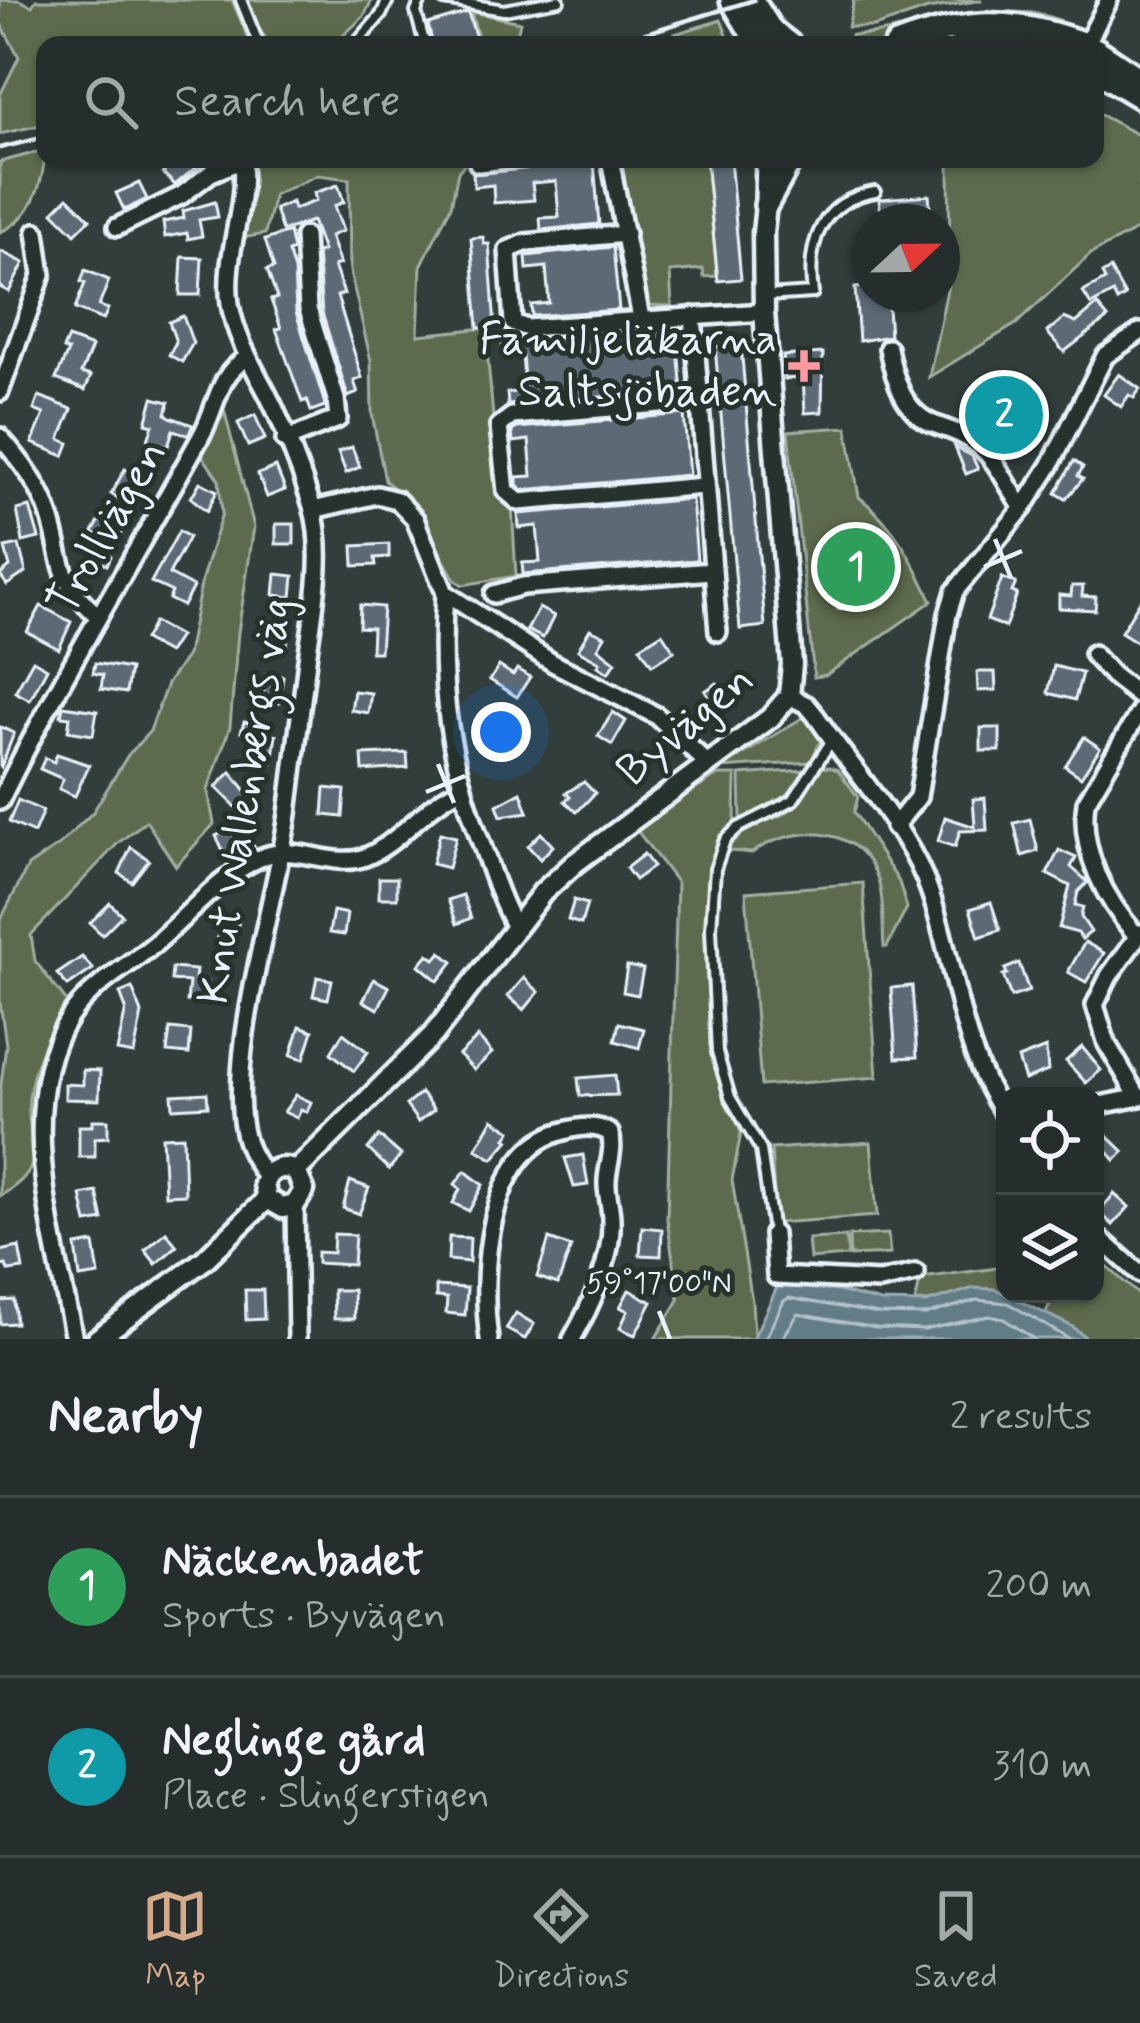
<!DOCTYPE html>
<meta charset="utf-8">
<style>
body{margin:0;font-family:Mynerve,sans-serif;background:#2d3634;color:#f1f3f6}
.controls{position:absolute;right:36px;bottom:36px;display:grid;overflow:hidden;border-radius:24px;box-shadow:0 3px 9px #0004}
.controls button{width:108px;height:108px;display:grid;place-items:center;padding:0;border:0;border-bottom:3px solid #424a48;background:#252e2c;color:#f1f3f6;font:60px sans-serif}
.compass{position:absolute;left:852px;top:204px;width:108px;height:108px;border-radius:50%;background:#252e2c;box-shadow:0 3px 9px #0004;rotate:68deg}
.you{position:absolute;left:501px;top:732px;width:42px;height:42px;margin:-30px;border:9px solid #fff;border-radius:50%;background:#1a73e8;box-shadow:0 0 0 18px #1a73e833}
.badge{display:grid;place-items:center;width:78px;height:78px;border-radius:50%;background:#d6ab8b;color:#fff;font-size:39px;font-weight:700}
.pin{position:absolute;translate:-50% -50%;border:6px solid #fff;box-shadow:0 3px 12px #0006}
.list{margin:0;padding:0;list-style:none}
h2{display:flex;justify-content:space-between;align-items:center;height:156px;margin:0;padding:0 48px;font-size:51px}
h2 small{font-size:39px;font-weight:400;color:#a3a8a9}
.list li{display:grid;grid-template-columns:78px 1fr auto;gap:36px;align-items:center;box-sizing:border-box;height:180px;padding:0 48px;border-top:3px solid #424a48}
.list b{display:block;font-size:45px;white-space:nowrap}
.list p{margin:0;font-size:39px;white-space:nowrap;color:#a3a8a9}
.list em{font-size:39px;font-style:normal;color:#a3a8a9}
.icon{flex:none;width:66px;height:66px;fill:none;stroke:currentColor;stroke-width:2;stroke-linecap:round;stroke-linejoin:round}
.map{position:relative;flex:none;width:1140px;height:1339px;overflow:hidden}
.search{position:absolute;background:#252e2c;box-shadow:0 3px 9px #0004;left:36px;right:36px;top:36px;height:132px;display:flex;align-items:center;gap:30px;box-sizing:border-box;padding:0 42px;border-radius:24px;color:#a3a8a9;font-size:45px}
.sheet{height:516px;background:#252e2c}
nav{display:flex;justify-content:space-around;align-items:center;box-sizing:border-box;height:168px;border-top:3px solid #424a48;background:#252e2c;font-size:33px;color:#a3a8a9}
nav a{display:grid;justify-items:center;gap:6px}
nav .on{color:#d6ab8b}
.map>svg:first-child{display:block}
</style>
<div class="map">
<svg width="1140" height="1339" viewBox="0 0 1140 1339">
<rect width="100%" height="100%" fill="#313e3b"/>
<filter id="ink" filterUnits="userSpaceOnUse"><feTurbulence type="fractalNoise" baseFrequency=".00833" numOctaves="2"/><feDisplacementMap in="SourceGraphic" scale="24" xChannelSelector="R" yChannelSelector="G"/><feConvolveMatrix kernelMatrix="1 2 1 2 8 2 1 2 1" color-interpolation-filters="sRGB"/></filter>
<g filter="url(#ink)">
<g fill="#5d6b4d" stroke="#a2aea2" stroke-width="3">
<polygon points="0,0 19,0 32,6 36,0 232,0 251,45 45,45 45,124 0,134 0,95 19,57 0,22"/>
<polygon points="248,0 372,0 364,16 333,45 271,45 260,31"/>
<polygon points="854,0 982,0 928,9 874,27 848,27"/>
<path d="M985 11 1037 13 1059 20 1057 26 928 25 875 45H850L851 35C898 35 939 15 985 11Z"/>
<polygon points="471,12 520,22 515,45 480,45"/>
<polygon points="721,20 727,35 724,45 667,45 671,35"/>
<polygon points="1095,112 1140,136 1140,228 1091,254 1016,324 929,377 950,275 949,159 1095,159"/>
<path d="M45 150C44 183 32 219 0 232V162Z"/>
<polygon points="254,159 468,159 458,172 451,206 421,266 418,335 485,328 500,494 512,505 516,576 463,585 455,580 411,501 385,481 372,414 371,361 350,271 349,179 318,175 274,195 265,234 242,238"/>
<polygon points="621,159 706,159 717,276 704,277 703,269 670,272 672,306 643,305"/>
<path d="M225 413 254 527 238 632 230 727 208 790 214 824 176 866 146 821 118 843 31 935 35 961 67 1002C49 1028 32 1067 29 1099 25 1146 55 1163 0 1196V1092L6 1045 0 1002V921L28 866 59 845 93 812 128 755 150 731 167 684 187 655 202 579 222 513 219 480 199 451Z"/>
<path d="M847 427 859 497C895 525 913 561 932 601L826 675 814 677 788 431Z"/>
<polygon points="802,718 809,720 822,737 811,762 721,768"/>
<path d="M829 767 838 770 858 797 854 812 899 882 907 908 887 947H884C882 924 885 894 875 872 853 823 790 826 752 853L729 851C734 822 772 825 791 809 804 799 810 782 817 768Z"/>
<polygon points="806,770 780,805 741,824 740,775"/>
<polygon points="718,775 736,775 735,824 717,841 713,861 707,906 708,969 715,1063 741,1133 732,1180 752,1301 754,1335 753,1339 655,1339 679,1300 667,1219 677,883 635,828"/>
<polygon points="863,883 877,1077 761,1086 746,892"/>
<polygon points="871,1142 877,1216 776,1223 771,1149"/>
<polygon points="888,1234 890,1254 850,1256 849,1236"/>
<polygon points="846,1237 848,1256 810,1259 808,1239"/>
<polygon points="1095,1256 1140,1296 1140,1339 1087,1339 1073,1327 1045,1314 1055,1294 1095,1294"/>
<path d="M1005 1267V1293C972 1281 948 1305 915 1302L921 1278Z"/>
</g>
<polygon fill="#647d87" stroke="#99abb4" stroke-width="3" points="778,1285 838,1291 881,1302 926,1303 974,1288 995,1289 1073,1327 1087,1339 753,1339"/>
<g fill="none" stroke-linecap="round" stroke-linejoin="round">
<g stroke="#b3c3cb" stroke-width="3">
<polyline points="765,1339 784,1301 789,1298 879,1314 925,1315 977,1300 1008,1303 1069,1339"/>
<polyline points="782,1339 798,1314 876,1328 924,1330 989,1316 1004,1319 1034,1339"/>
</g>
</g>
<g fill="#5d6b74" stroke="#e8f1f8" stroke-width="3">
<polygon points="468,12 478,45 433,45 428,24"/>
<polygon points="177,159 191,159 198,166 175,185 163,173"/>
<polygon points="706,159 730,159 741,279 718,281"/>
<polygon points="594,162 599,224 541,230 540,218 559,217 556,181 532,183 534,200 494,203 493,185 474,187 473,174"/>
<polygon points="139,183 147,199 124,210 116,193"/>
<polygon points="338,185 344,202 334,206 343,231 330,236 340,264 334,266 344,294 337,296 362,378 354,381 358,393 348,397 322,313 317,253 323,251 312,221 282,231 275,209 292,202 294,209 316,201 314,193"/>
<polygon points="929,195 931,216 916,218 916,222 881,219 879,199"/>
<polygon points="68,197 90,219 75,234 53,212"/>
<polygon points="215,202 218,217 199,220 202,236 188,239 187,233 165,237 163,222 184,218 183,211"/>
<polygon points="289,232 293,250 288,252 294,270 296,312 324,401 325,406 311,411 307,400 302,402 276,329 281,328 271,300 277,298 267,270 274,268 265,240"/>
<polygon points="483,237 484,244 489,244 495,327 478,328 471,238"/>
<polygon points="613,247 619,310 532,316 531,305 549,303 546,267 527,269 526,256"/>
<polygon points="0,251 24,263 9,292 0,287"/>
<polygon points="182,257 202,258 200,295 180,295"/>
<polygon points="1110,269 1125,296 1117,301 1113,293 1091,305 1083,292 1105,280 1102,274"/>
<polygon points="85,270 109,280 99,306 108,309 103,320 75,309 85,283 81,282"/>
<polygon points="870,286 870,294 887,294 890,336 859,341 855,288"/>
<polygon points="1097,305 1108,318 1064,352 1047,332 1064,318 1076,323"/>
<polygon points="183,316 193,343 182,362 169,355 176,342 169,322"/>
<polygon points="676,330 682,390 508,405 507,393 525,391 522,355 503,357 502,341"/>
<polygon points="68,338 92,347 81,373 91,376 85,390 56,379 68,351 63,349"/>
<polygon points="741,345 765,626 740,629 715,347"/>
<polygon points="823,353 822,412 805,413 803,378 785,379 783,356"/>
<polygon points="1119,374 1140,389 1134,398 1129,395 1121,407 1104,395"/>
<polygon points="39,396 72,409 60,439 69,443 64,456 32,443 44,414 34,410"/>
<polygon points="1002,396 1017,430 1006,435 992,401"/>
<polygon points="153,398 169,402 166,414 170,417 193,425 188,435 173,430 168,446 148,440 153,425 146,423"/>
<polygon points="684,414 689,475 523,490 517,485 517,477 532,476 529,440 513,442 512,431 517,428"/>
<polygon points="255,415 265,439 248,446 238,423"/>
<polygon points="352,447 360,467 346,473 338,452"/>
<polygon points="955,447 972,456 978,469 966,474"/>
<polygon points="1074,461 1083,467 1078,476 1083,479 1066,499 1056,493"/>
<polygon points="276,467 285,490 267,497 258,474"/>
<polygon points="125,469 142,478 129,504 111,494"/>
<polygon points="200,482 217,491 207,511 191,498"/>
<polygon points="692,499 697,560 523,574 522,563 540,562 537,526 519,528 518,514"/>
<polygon points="30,507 39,538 23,542 17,510"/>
<polygon points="100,520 121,533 108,554 111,556 107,565 96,560 106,540 93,532"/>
<rect x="276" y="524" width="18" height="20"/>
<polygon points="874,526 885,602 838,609 827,533"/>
<polygon points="179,531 189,537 169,574 193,587 183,606 169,599 172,592 151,582"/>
<polygon points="389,544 389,557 375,558 376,565 354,566 353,546"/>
<polygon points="19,545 26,572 7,585 0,575 10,567 5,548"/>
<polygon points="276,574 294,576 292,597 274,595"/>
<polygon points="1002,578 1016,583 1012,592 1017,594 1005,627 987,620"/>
<polygon points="1072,586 1083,586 1082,596 1096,597 1095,610 1059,608 1059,595 1071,596"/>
<polygon points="1140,601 1140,644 1121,632"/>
<polygon points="360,605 383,607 380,652 371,652 372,628 359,627"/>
<polygon points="41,606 71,622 59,649 27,632"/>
<polygon points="539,608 554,616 543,638 527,630"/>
<polygon points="154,622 179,636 168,653 144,640"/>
<polygon points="275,625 290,627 286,650 272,648"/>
<polygon points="590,629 605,636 598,648 616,662 608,673 598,666 600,662 578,650"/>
<polygon points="662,633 674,651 652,665 640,647"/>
<polygon points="33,660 47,668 30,700 15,692"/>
<polygon points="95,663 130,669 126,693 101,689 103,675 93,673"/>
<polygon points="499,666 513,675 517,669 530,677 517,697 490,680"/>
<polygon points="1054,666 1082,673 1075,700 1048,693"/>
<polygon points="977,672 995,672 996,690 978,691"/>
<polygon points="266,674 283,676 279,703 262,701"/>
<polygon points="717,683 729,701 717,709 705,691"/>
<polygon points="354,691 371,693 368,713 351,710"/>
<polygon points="63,706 97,711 93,735 68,731 70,717 61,716"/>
<polygon points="613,712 626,721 612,745 598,736"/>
<polygon points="244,722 269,726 268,734 276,735 272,762 255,760 259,734 241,732"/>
<polygon points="0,727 14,733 1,767 0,766"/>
<rect x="981" y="728" width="19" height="23"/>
<polygon points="513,730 517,747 494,751 490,734"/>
<polygon points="1084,737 1100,748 1081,777 1065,766"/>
<polygon points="407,753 408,768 363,771 362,755"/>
<polygon points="57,754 89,765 75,796 59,789 63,779 40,769 45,758 54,762"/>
<polygon points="231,772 252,798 239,810 216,787"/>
<polygon points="584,782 595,793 577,812 565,801 570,797 566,793"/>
<polygon points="325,788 345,790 343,817 323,815"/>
<polygon points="521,792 528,812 501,816 497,805"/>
<polygon points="985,798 987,830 960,831 955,847 938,841 945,817 975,827 973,799"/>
<polygon points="18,800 43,811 34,833 9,822"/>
<polygon points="1030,819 1038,851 1022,856 1014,823"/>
<polygon points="230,829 235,840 248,834 254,847 227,859 216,836"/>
<polygon points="440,833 456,837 448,868 432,864"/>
<polygon points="541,833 553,846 540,859 528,846"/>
<polygon points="131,847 149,860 132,882 119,873"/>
<polygon points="1059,850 1076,858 1071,867 1088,882 1078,892 1075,905 1083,907 1081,917 1091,932 1082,939 1078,933 1059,928 1070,886 1047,874"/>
<polygon points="644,854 653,867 635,880 626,868"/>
<rect x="379" y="878" width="18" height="20"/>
<polygon points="463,895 471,918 457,924 448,900"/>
<polygon points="574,900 587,904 581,924 568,920"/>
<polygon points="991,902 1000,930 979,937 970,909"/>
<polygon points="110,903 122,915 102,935 90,923"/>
<polygon points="333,911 347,914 344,935 329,933"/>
<polygon points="222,916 239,920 234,944 217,940"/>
<polygon points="1085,942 1104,953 1086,982 1068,972"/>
<polygon points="441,952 453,962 438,981 419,965 428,954 435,959"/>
<polygon points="82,957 93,969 68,986 57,974"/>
<polygon points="1019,963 1029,991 1011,997 1003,975 1007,974 1005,969"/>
<polygon points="627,966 643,969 638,995 623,992"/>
<polygon points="172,968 196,970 195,981 207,982 206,1002 187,1001 189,982 171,980"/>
<polygon points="317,977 332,980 328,999 313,996"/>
<polygon points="524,978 539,992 524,1010 508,996"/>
<polygon points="374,979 389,987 378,1009 363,1001"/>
<polygon points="912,986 917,1057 896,1058 891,988"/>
<polygon points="132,988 142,1013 134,1054 117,1051 126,1009 120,993"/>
<polygon points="619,1023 644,1029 639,1048 615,1041"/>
<polygon points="300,1026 313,1031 304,1059 291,1055"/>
<polygon points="170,1029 191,1031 189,1054 167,1052"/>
<polygon points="343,1033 368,1052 354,1071 331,1053"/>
<polygon points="478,1037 492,1053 474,1070 459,1055"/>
<polygon points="1082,1047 1101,1070 1086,1083 1066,1061"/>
<polygon points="1046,1048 1048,1071 1025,1080 1018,1059"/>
<polygon points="83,1070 100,1071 99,1100 65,1099 65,1084 83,1085"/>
<polygon points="615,1075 617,1095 580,1096 578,1078"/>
<polygon points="207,1093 208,1106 173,1108 172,1095"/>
<polygon points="421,1093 434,1110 418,1122 406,1105"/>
<polygon points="296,1095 311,1102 307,1112 301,1109 297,1118 284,1112"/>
<polygon points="493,1119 511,1131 506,1138 509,1140 493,1159 476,1149"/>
<polygon points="92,1120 108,1120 108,1137 95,1138 95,1157 79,1157 79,1126 92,1126"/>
<polygon points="1095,1123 1124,1152 1115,1160 1095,1137"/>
<polygon points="183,1136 185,1194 165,1195 162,1137"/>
<polygon points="379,1136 401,1155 389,1169 368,1149"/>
<polygon points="583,1155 588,1185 574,1187 565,1158"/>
<polygon points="465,1171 483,1185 469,1211 453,1203 460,1189 455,1184"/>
<polygon points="350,1181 369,1188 359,1214 343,1208"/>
<polygon points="97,1192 103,1220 87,1223 81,1195"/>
<polygon points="1114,1194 1129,1207 1113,1225 1099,1212"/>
<polygon points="642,1227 662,1229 661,1256 640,1255"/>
<polygon points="166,1232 177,1246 156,1264 145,1250"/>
<polygon points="334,1234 355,1235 353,1265 317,1263 317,1252 333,1253"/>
<polygon points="449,1237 470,1238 469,1262 448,1260"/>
<polygon points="549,1239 571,1247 558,1284 537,1277"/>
<polygon points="94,1243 99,1275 80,1278 76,1246"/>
<polygon points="19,1247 23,1269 8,1271 6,1265 0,1266 0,1251"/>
<polygon points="436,1286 467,1288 465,1315 446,1313 447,1298 436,1297"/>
<polygon points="245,1290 263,1290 264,1319 246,1320"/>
<polygon points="333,1290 353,1290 354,1319 334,1319"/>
<polygon points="629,1290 652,1302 635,1335 620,1328 628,1311 620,1307"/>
<polygon points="14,1300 16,1323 0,1324 0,1301"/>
<polygon points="516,1313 534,1324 525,1339 506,1329"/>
</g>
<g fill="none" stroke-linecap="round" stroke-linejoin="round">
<g stroke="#e8f1f8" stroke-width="16">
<g id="service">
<polyline points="241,0 259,45"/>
<polyline points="421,0 416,12 425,45"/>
<polyline points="444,0 504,10 559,0"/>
<polyline points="355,45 381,15 388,0"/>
<path d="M765 296 813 293C806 243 821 201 875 192"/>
<polyline points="773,1232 761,1150 730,1097 717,1052 711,929 715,869 725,840 738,828 793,800 832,740"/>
</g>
</g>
<g stroke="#e8f1f8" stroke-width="24">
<g id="minor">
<polyline points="1086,45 1109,0"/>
<polyline points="610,159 641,318"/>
<polyline points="478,163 514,159"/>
<path d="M117 227 182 195 211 173 242 160C247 209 223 256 230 304 235 333 247 355 260 380 280 415 300 468 312 506 326 553 313 612 307 660 301 711 294 763 288 814 277 896 220 1073 248 1146 252 1157 260 1168 266 1178"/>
<polyline points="626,234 525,243 508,250 513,323 527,328 764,312"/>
<polyline points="693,316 718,632"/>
<path d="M888 348C894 379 904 414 936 425 952 431 966 435 979 446 998 461 1008 488 1023 508"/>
<polyline points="0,392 42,275 36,232"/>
<polyline points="698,401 512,416 499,426 506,491 519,502 704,486"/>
<path d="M0 437C19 458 37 481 47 508 66 559 51 575 98 616"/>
<polyline points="285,440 338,419 336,399 308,309 304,236"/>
<polyline points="313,510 377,495 397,500 415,519 445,593 553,663 657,716 707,763"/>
<path d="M445 593C438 693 449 757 484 851 493 877 502 904 516 929"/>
<polyline points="494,594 523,586 712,571"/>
<polyline points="1093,654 1112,675 1140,697"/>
<path d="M789 696 807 705 816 716C850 766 902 823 925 879 955 955 957 1047 1005 1115"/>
<path d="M0 801C61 676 134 558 201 436 216 410 218 373 246 359"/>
<polyline points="894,827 918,797 948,614 955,591 1023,508 1050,466 1105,356 1140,332"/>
<path d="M1137 936C1106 901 1079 851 1086 802L1140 711"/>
<polyline points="1138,1097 1107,1044 1095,1005 1109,976 1140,933"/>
<polyline points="1095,1106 1140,1097"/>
<polyline points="295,1205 297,1339"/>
<polyline points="773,1234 776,1276 880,1281 916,1273"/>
<polyline points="1095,1234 1140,1274"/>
<path d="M74 1339C56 1243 13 1106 69 1018 90 985 130 966 158 941 191 912 224 872 265 856 297 844 334 869 365 857 399 844 424 805 461 789"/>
<path d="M489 1339C480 1275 486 1150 564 1131 579 1127 596 1124 610 1133 615 1149 608 1164 607 1180 606 1193 611 1206 611 1219 613 1258 591 1306 572 1339"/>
</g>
</g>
<g stroke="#e8f1f8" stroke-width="27">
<g id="tertiary">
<polyline points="296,1171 434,1034 543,892 575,863 770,718 789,696 792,664 764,312 763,233 766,205"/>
<polyline points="267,1199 283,1208 295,1205 304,1190 296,1171"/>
<path d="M267 1199 264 1184C269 1168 281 1165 296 1171"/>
<polyline points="97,1339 204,1260 267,1199"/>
</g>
</g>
<g stroke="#e8f1f8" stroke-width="30">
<g id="secondary">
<polyline points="732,0 759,45"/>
<polyline points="752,0 771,30 790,45"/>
<path d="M896 45C968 18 1015 18 1087 45"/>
<polyline points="961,45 1019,45"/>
<polyline points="1095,49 1140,79"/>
<polyline points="1095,70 1140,97"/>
<polyline points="767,200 768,159"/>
<polyline points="766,205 791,159"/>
</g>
</g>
<use href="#service" stroke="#26332d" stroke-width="8"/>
<use href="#minor" stroke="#26332d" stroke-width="15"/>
<use href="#tertiary" stroke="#26332d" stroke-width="18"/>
<use href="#secondary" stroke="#26332d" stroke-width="21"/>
<g stroke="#e8f1f8" stroke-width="4.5">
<polyline points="607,45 754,0"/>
<polyline points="0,148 45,137"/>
</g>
</g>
</g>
<path fill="none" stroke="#e8f1f8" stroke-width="4.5" d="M995 539 1011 578M984 567 1022 551M438 764 454 803M426 792 465 776M659 1311 670 1339"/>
<path fill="#ff9aa2" stroke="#26332d" stroke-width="4.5" d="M798 348h12v12h12v12h-12v12h-12v-12h-12v-12h12z"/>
<g text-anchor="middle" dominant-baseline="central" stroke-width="10" stroke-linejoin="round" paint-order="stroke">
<g font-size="45" fill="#e8f1f8" stroke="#26332d" text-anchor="end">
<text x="777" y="340">Familjeläkarna<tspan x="777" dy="52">Saltsjöbaden</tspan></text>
</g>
<g font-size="45" fill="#e8f1f8" stroke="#26332d">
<text transform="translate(108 528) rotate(-60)">Trollvägen</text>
<text transform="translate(686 726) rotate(-40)">Byvägen</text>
<text transform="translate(246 801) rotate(-81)">Knut Wallenbergs väg</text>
</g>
</g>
<g font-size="30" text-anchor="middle" fill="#e8f1f8" stroke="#26332d" stroke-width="10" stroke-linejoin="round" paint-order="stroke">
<text x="659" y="1292">59°17'00"N</text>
</g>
</svg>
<div class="controls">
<button><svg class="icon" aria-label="locate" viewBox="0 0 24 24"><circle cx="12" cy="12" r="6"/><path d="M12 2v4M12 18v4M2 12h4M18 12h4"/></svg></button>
<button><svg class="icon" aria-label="layers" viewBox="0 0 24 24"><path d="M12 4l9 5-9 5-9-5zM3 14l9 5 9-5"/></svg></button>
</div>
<svg class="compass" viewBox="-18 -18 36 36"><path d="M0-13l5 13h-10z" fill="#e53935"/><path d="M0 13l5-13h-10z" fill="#a3a8a9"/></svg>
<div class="you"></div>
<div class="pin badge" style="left:856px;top:567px;background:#2e9e5b">1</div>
<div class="pin badge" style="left:1004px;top:415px;background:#0f9aa8">2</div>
<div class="search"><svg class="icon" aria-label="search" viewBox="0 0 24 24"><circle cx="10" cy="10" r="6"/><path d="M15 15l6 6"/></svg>Search here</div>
</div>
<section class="sheet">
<h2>Nearby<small>2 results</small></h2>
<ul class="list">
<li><span class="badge" style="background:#2e9e5b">1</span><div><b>Näckenbadet</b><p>Sports · Byvägen</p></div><em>200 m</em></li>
<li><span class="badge" style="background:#0f9aa8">2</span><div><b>Neglinge gård</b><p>Place · Slingerstigen</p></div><em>310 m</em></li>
</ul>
</section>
<nav>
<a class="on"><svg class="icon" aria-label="map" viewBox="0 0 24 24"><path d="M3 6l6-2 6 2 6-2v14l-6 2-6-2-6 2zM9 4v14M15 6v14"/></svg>Map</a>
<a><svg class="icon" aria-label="directions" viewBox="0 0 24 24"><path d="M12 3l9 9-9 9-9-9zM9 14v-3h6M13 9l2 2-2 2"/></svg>Directions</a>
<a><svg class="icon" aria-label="saved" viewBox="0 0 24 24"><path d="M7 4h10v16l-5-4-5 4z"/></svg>Saved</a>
</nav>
